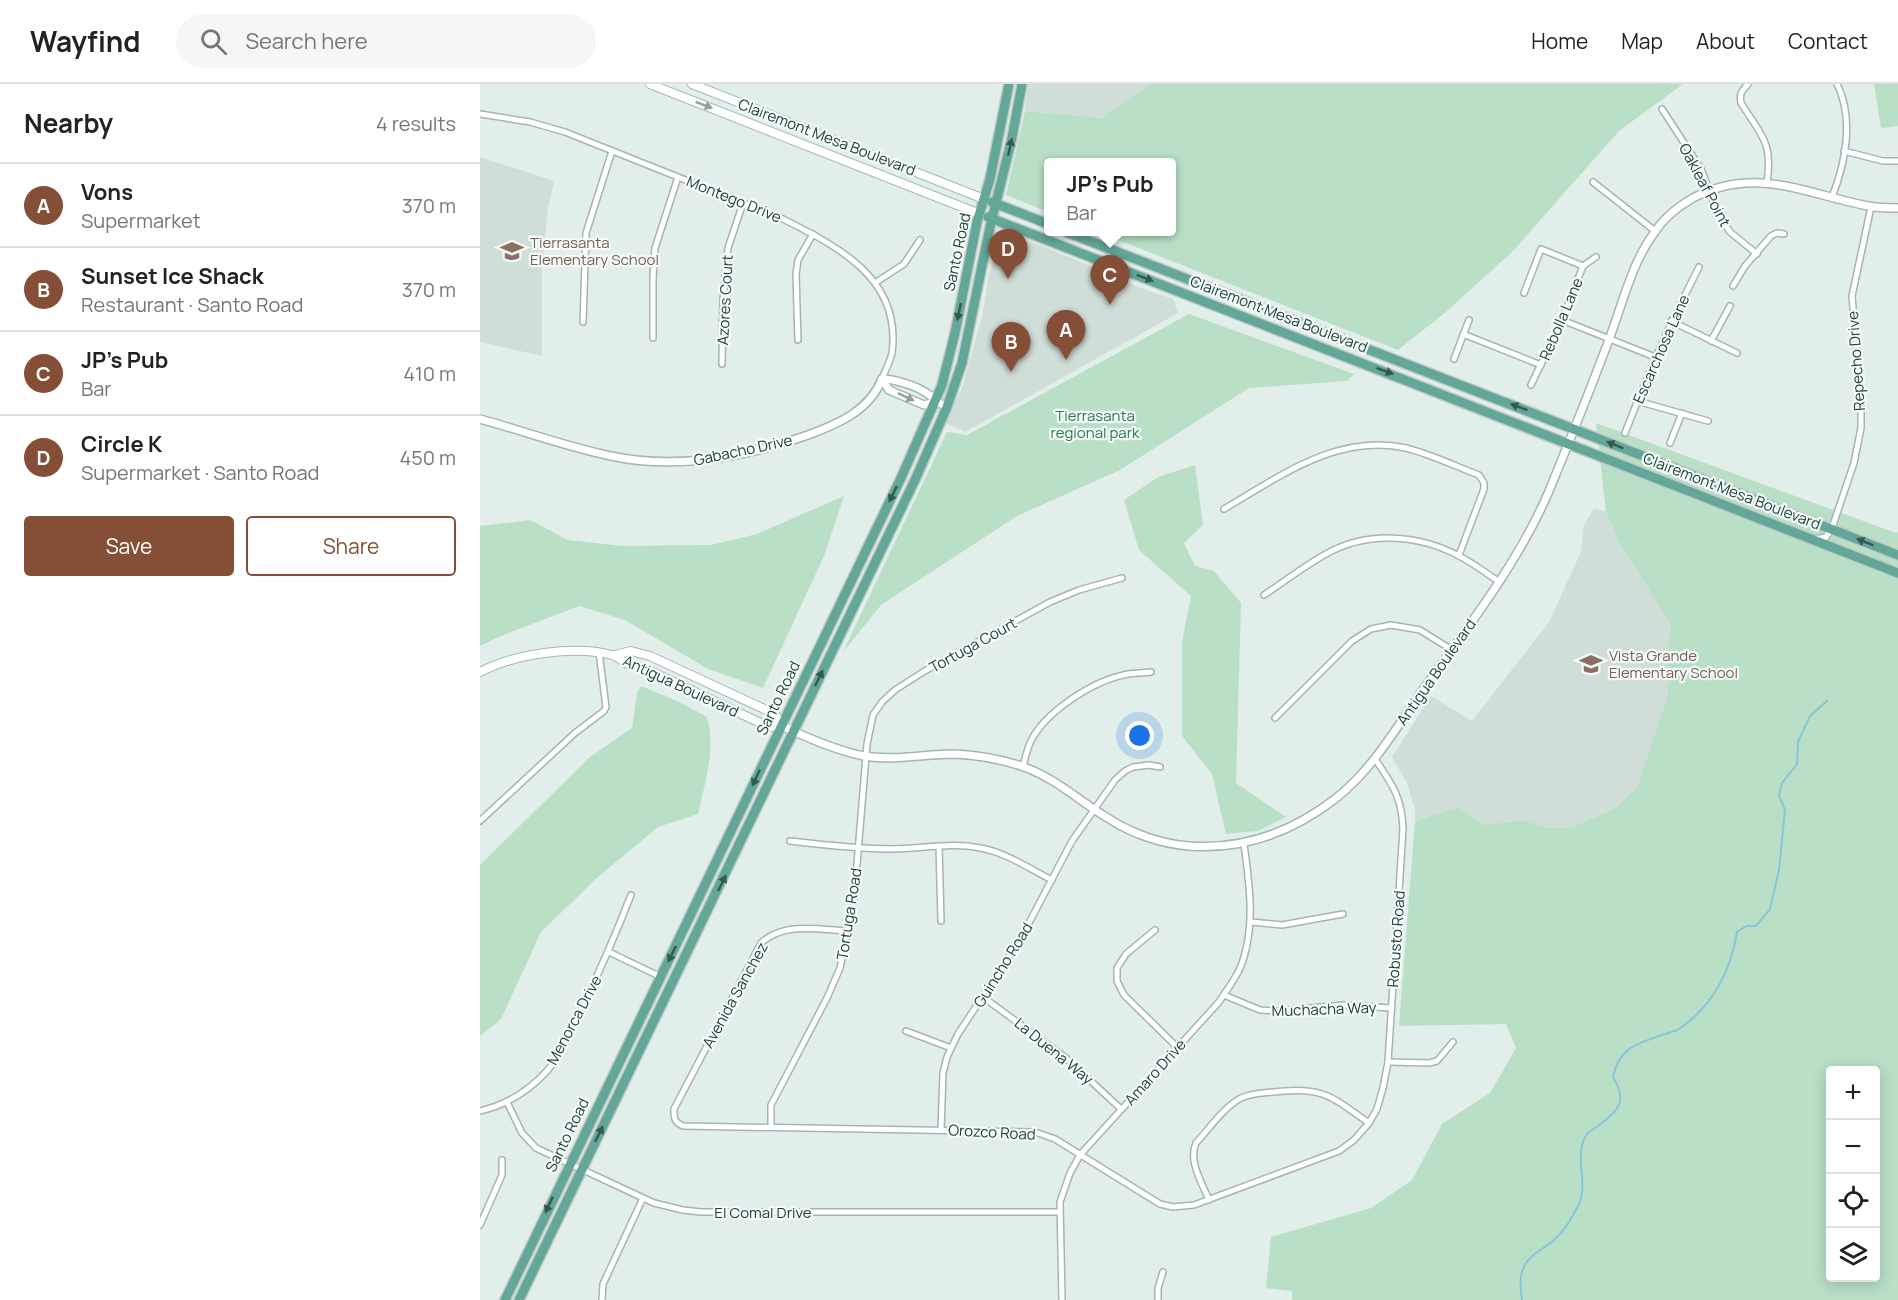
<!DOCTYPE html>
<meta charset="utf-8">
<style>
body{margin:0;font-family:Manrope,sans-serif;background:#f6f6f6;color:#222}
.controls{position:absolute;right:18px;bottom:18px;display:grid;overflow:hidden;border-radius:6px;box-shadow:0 3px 15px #0003}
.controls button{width:54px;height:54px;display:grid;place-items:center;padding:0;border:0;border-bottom:2px solid #e0e0e0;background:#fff;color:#222;font:30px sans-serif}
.you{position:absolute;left:660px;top:652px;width:21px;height:21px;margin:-15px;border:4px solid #fff;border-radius:50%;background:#1a73e8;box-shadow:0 0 0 9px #1a73e833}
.badge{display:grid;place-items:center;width:39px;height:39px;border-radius:50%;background:#854e37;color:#fff;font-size:20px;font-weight:700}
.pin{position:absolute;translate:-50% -50px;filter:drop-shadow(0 2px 3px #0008)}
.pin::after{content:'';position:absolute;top:32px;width:21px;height:18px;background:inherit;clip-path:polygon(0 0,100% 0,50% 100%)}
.popup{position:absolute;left:564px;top:74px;width:132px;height:78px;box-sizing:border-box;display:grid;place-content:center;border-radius:6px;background:#fff;filter:drop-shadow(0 2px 4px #0005);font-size:20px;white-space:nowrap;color:#767676}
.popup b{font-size:22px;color:#222}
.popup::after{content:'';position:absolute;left:50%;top:100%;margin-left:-12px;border:12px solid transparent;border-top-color:#fff}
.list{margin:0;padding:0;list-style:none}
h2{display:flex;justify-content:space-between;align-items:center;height:78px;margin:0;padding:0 24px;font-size:26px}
h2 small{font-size:20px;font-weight:400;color:#767676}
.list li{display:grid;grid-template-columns:39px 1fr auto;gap:18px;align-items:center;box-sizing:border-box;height:84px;padding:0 24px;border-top:2px solid #e0e0e0}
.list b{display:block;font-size:22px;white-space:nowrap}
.list p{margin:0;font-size:20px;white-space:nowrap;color:#767676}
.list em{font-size:20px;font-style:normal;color:#767676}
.actions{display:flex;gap:12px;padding:18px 24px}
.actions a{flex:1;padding:14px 0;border:2px solid #854e37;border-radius:6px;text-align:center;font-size:21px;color:#854e37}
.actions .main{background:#854e37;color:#fff}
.icon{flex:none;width:33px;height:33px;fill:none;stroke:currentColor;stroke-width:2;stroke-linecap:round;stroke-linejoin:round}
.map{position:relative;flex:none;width:1418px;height:1216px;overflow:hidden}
header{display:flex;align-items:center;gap:36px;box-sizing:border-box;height:84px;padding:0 30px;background:#fff;border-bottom:2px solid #e0e0e0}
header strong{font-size:28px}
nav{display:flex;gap:33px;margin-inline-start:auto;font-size:21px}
.search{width:420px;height:54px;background:#f6f6f6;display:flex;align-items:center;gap:15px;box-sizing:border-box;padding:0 21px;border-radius:33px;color:#767676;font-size:22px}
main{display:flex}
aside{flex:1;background:#fff}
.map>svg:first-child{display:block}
</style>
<header>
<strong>Wayfind</strong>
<div class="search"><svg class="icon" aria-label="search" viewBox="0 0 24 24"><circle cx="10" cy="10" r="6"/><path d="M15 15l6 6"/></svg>Search here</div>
<nav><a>Home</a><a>Map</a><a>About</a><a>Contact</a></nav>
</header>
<main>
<aside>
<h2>Nearby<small>4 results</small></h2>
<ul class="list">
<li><span class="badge">A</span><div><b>Vons</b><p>Supermarket</p></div><em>370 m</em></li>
<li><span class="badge">B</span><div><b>Sunset Ice Shack</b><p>Restaurant · Santo Road</p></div><em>370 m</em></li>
<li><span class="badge">C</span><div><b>JP's Pub</b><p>Bar</p></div><em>410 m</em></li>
<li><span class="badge">D</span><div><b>Circle K</b><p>Supermarket · Santo Road</p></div><em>450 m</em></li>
</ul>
<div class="actions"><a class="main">Save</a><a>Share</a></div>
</aside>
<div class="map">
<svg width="1418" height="1216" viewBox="0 0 1418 1216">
<rect width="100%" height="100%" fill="#e2eee9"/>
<g fill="#d0ded8">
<polygon points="548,0 670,0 623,34 545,27"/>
<polygon points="0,73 74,97 68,124 62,184 62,272 0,258"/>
<polygon points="527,152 563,162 658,203 693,215 698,229 485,348 466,339 483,301 503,229 508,194 519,156"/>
<polygon points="1114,424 1128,429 1142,463 1191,541 1187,576 1188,611 1158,703 1136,724 1090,744 1069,744 1041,736 1004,741 979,723 935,737 935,726 927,699 912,673 951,612 992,637 1069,538 1101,468 1104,441"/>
</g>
<g fill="#b9e0c6" fill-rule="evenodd">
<polygon points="670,0 1203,0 1139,47 1033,167 966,228 918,266 618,148 692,148 692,79 568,79 568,128 526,111 545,27 623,34"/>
<polygon points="1394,0 1418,0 1418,42 1401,44"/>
<polygon points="709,230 874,290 867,297 769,304 640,386 537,432 401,521 363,568 467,348 487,351"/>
<path d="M1116 339 1416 449 1418 448V1216H812V1207L786 1204 791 1153 891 1124 932 1096 962 1040 1010 1009 1036 964 1026 940 919 942 935 737 979 723 1004 741 1042 736 1069 744H1090L1136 724 1158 702 1188 611 1187 576 1191 541 1142 463 1126 428ZM1350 986H1396V1194H1350Z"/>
<polygon points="715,381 723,441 704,459 715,482 734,487 761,519 756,699 806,733 778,747 746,750 732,690 702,652 702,558 711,512 659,466 644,416 678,393"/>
<polygon points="364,412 344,472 283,604 228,585 145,536 99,522 21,552 0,562 0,442 50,436 88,456 143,462 231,461 277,450"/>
<path d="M161 602 197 617 227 633C236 666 225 698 218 730L178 743 118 793 61 848 21 935 0 952V781L110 673 152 644 157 609Z"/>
</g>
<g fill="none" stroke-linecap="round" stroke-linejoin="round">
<path stroke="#86c6d7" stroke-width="2" d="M1042 1216C1041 1208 1039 1196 1042 1188 1047 1171 1061 1167 1074 1156 1083 1148 1092 1134 1098 1122 1110 1100 1092 1072 1107 1050 1110 1047 1115 1044 1118 1042 1139 1025 1148 1018 1133 993 1139 964 1156 960 1182 951 1187 949 1194 948 1199 945 1233 922 1251 886 1257 848L1266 842H1276L1290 825 1299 786 1305 726 1299 712 1302 699 1317 680 1318 658 1330 632 1347 617"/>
<g stroke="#a4b6b1" stroke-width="8">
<g id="minor">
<path d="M1268 0C1262 7 1259 9 1261 19 1281 51 1293 58 1287 98"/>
<polyline points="1182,25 1221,85 1238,130 1250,148 1277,170"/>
<path d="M0 30 50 38 85 48 303 135C359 163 422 195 412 269 410 278 405 287 402 295"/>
<polyline points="1364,67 1403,77 1418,77"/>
<polyline points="1113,98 1175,147"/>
<path d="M1352 113C1366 78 1374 34 1357 0"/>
<polyline points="395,199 424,180 440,156"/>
<polyline points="1253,202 1265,182 1291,152 1297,149 1304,150"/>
<polyline points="1044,209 1061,165 1103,182"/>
<polyline points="1082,236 1175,273"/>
<polyline points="1191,237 1257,269"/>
<polyline points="103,238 106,149 132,67"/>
<polyline points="983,250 1061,281"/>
<polyline points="173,254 173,194 175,164 198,93"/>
<polyline points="318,256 316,190 318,176 333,150"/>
<polyline points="1231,257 1250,222"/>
<polyline points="974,275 989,236"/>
<polyline points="242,280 243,215 248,164 263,119"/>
<polyline points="1051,301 1082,236 1103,182 1116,173"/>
<polyline points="1157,317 1228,337"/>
<path d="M1145 349C1167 291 1191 237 1219 183"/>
<polyline points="1190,359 1202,329"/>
<path d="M744 425C799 393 857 349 926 364 950 370 975 382 999 391L1004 399V405L979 471"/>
<polyline points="1335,455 1346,453 1352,444 1374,379 1381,344 1381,317 1372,212 1391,123"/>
<path d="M784 511C804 498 824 482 846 470 887 447 938 450 979 472 993 479 1006 489 1018 497"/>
<polyline points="795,634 872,557 891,545 911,541 940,546 972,566"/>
<path d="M543 682C545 675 547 666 550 659 564 628 614 596 648 590 655 589 664 589 671 588"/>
<polyline points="0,737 95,649 124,627 126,623 119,568"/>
<path d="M310 757C344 761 378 765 412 765 441 765 471 758 500 764 525 768 550 785 572 796"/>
<polyline points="459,762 461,837"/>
<polyline points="771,838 802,841 863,830"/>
<polyline points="675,846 646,870 637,884 637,897 644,911 697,963"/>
<path d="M369 847C340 846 305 837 281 859L194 1025C194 1034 194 1038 203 1042L555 1048 575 1055 680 1120 693 1123 714 1121 859 1067 874 1056 889 1039 897 1025 903 1004 908 978 923 745C922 713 912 700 895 675"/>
<polyline points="129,868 181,893"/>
<polyline points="744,911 780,926 797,927 864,921 911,924"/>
<polyline points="503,913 586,974 641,1025"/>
<polyline points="426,947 471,964"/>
<polyline points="908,978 949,979 957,977 973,958"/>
<polyline points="27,1018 42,1049 56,1064 174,1119 203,1126 221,1128 579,1128"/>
<path d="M0 1027C25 1021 49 1007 67 987 81 971 89 950 99 931 118 891 135 852 151 811"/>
<polyline points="291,1043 291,1021 347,914 360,884 374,816 387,660 393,631 402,618 415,606 443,588 570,518 599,506 642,494"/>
<polyline points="461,1046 463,989 467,973 478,950 540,856 592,757 635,696 645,687 653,683 669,681 680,683"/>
<path d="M729 1116C722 1099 708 1077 716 1059 729 1045 744 1023 761 1014 771 1009 783 1009 793 1008 842 1002 851 1012 889 1039"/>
<polyline points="0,1141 22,1091 22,1076"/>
<polyline points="122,1216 123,1200 163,1114"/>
<path d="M582 1216 580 1118 590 1089 600 1071 739 918C748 904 760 889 764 873 775 836 769 798 764 760"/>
<polyline points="678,1216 678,1204 683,1188"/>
</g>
</g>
<g stroke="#a4b6b1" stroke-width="10">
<g id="tertiary">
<path d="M402 295C415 295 437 302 448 310 457 316 455 318 467 323"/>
<polyline points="402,295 409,306 444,321 455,318"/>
<path d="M0 335C44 347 87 363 131 372 196 386 267 373 328 351 358 340 389 327 402 295"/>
<path d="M313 647C337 658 359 667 384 672 414 677 445 670 474 670 496 671 520 675 541 682 575 693 600 718 631 736 653 750 682 760 709 762 763 766 812 748 855 715 891 687 915 646 940 610 986 545 1038 480 1069 407 1090 356 1111 304 1130 253 1143 218 1152 179 1174 149 1183 135 1199 122 1213 114 1275 81 1326 110 1388 122 1398 124 1408 124 1418 124"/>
</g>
</g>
<g stroke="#a0bab2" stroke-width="10">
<g id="secondary">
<polyline points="170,0 500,130"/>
<polyline points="212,0 504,115"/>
<polyline points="135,571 151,567 170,572 295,630 301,641"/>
<path d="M0 588C34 570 94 561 132 571 138 572 142 578 148 580 153 583 160 583 166 585L289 643 301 641 313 647"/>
</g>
</g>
<g stroke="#c1cac8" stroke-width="12">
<g id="primary">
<polyline points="512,118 568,140"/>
<polyline points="508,133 1418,489"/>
<polyline points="586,148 1418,471"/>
<polyline points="25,1216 421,394 462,301 475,249 497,138 510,95 529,0"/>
<polyline points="39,1216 435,396 467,323 482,279 510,143 532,54 542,0"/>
</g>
</g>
<use href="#minor" stroke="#fff" stroke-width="5"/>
<use href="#tertiary" stroke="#fff" stroke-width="7"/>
<use href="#secondary" stroke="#fff" stroke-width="8"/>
<use href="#primary" stroke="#63a799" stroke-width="9"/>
</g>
<defs><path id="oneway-solid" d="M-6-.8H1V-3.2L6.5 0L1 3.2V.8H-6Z" transform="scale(1.5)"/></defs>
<g fill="#90a09c">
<use href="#oneway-solid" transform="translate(224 21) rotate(21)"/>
<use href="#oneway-solid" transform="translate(426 313) rotate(25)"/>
</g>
<g fill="#315a51">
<use href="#oneway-solid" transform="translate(530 63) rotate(-78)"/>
<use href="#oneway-solid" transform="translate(665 194) rotate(21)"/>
<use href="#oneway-solid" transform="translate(479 228) rotate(102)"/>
<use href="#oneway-solid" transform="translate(905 287) rotate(21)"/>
<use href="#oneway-solid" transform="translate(1039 323) rotate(-159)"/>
<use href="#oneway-solid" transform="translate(1135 361) rotate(-158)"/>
<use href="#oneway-solid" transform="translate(413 410) rotate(116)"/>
<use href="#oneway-solid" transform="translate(1385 458) rotate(-158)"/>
<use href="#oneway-solid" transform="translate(339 594) rotate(-64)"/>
<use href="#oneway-solid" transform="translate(276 694) rotate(115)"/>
<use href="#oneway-solid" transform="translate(242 799) rotate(-64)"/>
<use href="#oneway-solid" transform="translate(192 870) rotate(116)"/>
<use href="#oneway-solid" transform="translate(119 1050) rotate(-64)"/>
<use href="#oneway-solid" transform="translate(69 1121) rotate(115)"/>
</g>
<defs>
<g id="school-bare" transform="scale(1.8)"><path d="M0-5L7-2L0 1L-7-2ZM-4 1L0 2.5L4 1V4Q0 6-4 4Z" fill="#8d6e63" stroke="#f3faf7" stroke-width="2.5" paint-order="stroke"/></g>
</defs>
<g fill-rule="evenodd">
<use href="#school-bare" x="32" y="167"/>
<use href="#school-bare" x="1111" y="580"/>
</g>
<g text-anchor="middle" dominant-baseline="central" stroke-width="4.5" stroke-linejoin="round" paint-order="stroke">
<g font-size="15" fill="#204039" stroke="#f3faf7">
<text transform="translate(347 53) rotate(21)">Clairemont Mesa Boulevard</text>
<text transform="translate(1225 101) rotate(62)">Oakleaf Point</text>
<text transform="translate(254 115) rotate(22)">Montego Drive</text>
<text transform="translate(477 168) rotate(-78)">Santo Road</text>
<text transform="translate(245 216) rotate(-87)">Azores Court</text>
<text transform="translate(799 230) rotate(21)">Clairemont Mesa Boulevard</text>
<text transform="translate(1081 235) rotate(-67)">Rebolla Lane</text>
<text transform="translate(1181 265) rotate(-66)">Escarchosa Lane</text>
<text transform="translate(1376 277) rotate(-94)">Repecho Drive</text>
<text transform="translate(263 366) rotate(-12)">Gabacho Drive</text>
<text transform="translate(1252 407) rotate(21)">Clairemont Mesa Boulevard</text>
<text transform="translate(493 561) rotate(-29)">Tortuga Court</text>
<text transform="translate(956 588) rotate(-55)">Antigua Boulevard</text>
<text transform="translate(201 602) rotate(25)">Antigua Boulevard</text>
<text transform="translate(298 614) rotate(-64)">Santo Road</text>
<text transform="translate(369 830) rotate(-81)">Tortuga Road</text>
<text transform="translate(916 855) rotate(-86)">Robusto Road</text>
<text transform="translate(523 881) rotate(-58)">Guincho Road</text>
<text transform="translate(255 911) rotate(-61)">Avenida Sanchez</text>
<text transform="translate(844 925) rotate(-2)">Muchacha Way</text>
<text transform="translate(94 936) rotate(-62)">Menorca Drive</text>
<text transform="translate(574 967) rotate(39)">La Duena Way</text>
<text transform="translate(675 988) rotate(-48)">Amaro Drive</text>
<text transform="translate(512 1048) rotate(3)">Orozco Road</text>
<text transform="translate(87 1051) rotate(-64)">Santo Road</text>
<text x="283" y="1128">El Comal Drive</text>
</g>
<g font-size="15" fill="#785e54" stroke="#f3faf7" text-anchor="start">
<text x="50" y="158">Tierrasanta<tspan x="50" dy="17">Elementary School</tspan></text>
<text x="1129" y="571">Vista Grande<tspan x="1129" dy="17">Elementary School</tspan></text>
</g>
<g font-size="15" fill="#277a4c" stroke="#f3faf7">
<text x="615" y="331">Tierrasanta<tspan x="615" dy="17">regional park</tspan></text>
</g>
</g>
</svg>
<div class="controls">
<button>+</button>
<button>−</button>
<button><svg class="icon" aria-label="locate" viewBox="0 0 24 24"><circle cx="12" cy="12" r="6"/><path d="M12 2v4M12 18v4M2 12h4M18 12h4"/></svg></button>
<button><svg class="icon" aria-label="layers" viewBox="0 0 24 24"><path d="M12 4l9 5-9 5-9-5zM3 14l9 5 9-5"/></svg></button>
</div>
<div class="you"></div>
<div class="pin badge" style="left:586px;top:276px">A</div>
<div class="pin badge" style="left:531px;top:288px">B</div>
<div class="pin badge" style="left:630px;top:221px">C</div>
<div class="popup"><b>JP's Pub</b>Bar</div>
<div class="pin badge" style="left:528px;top:195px">D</div>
</div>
</main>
